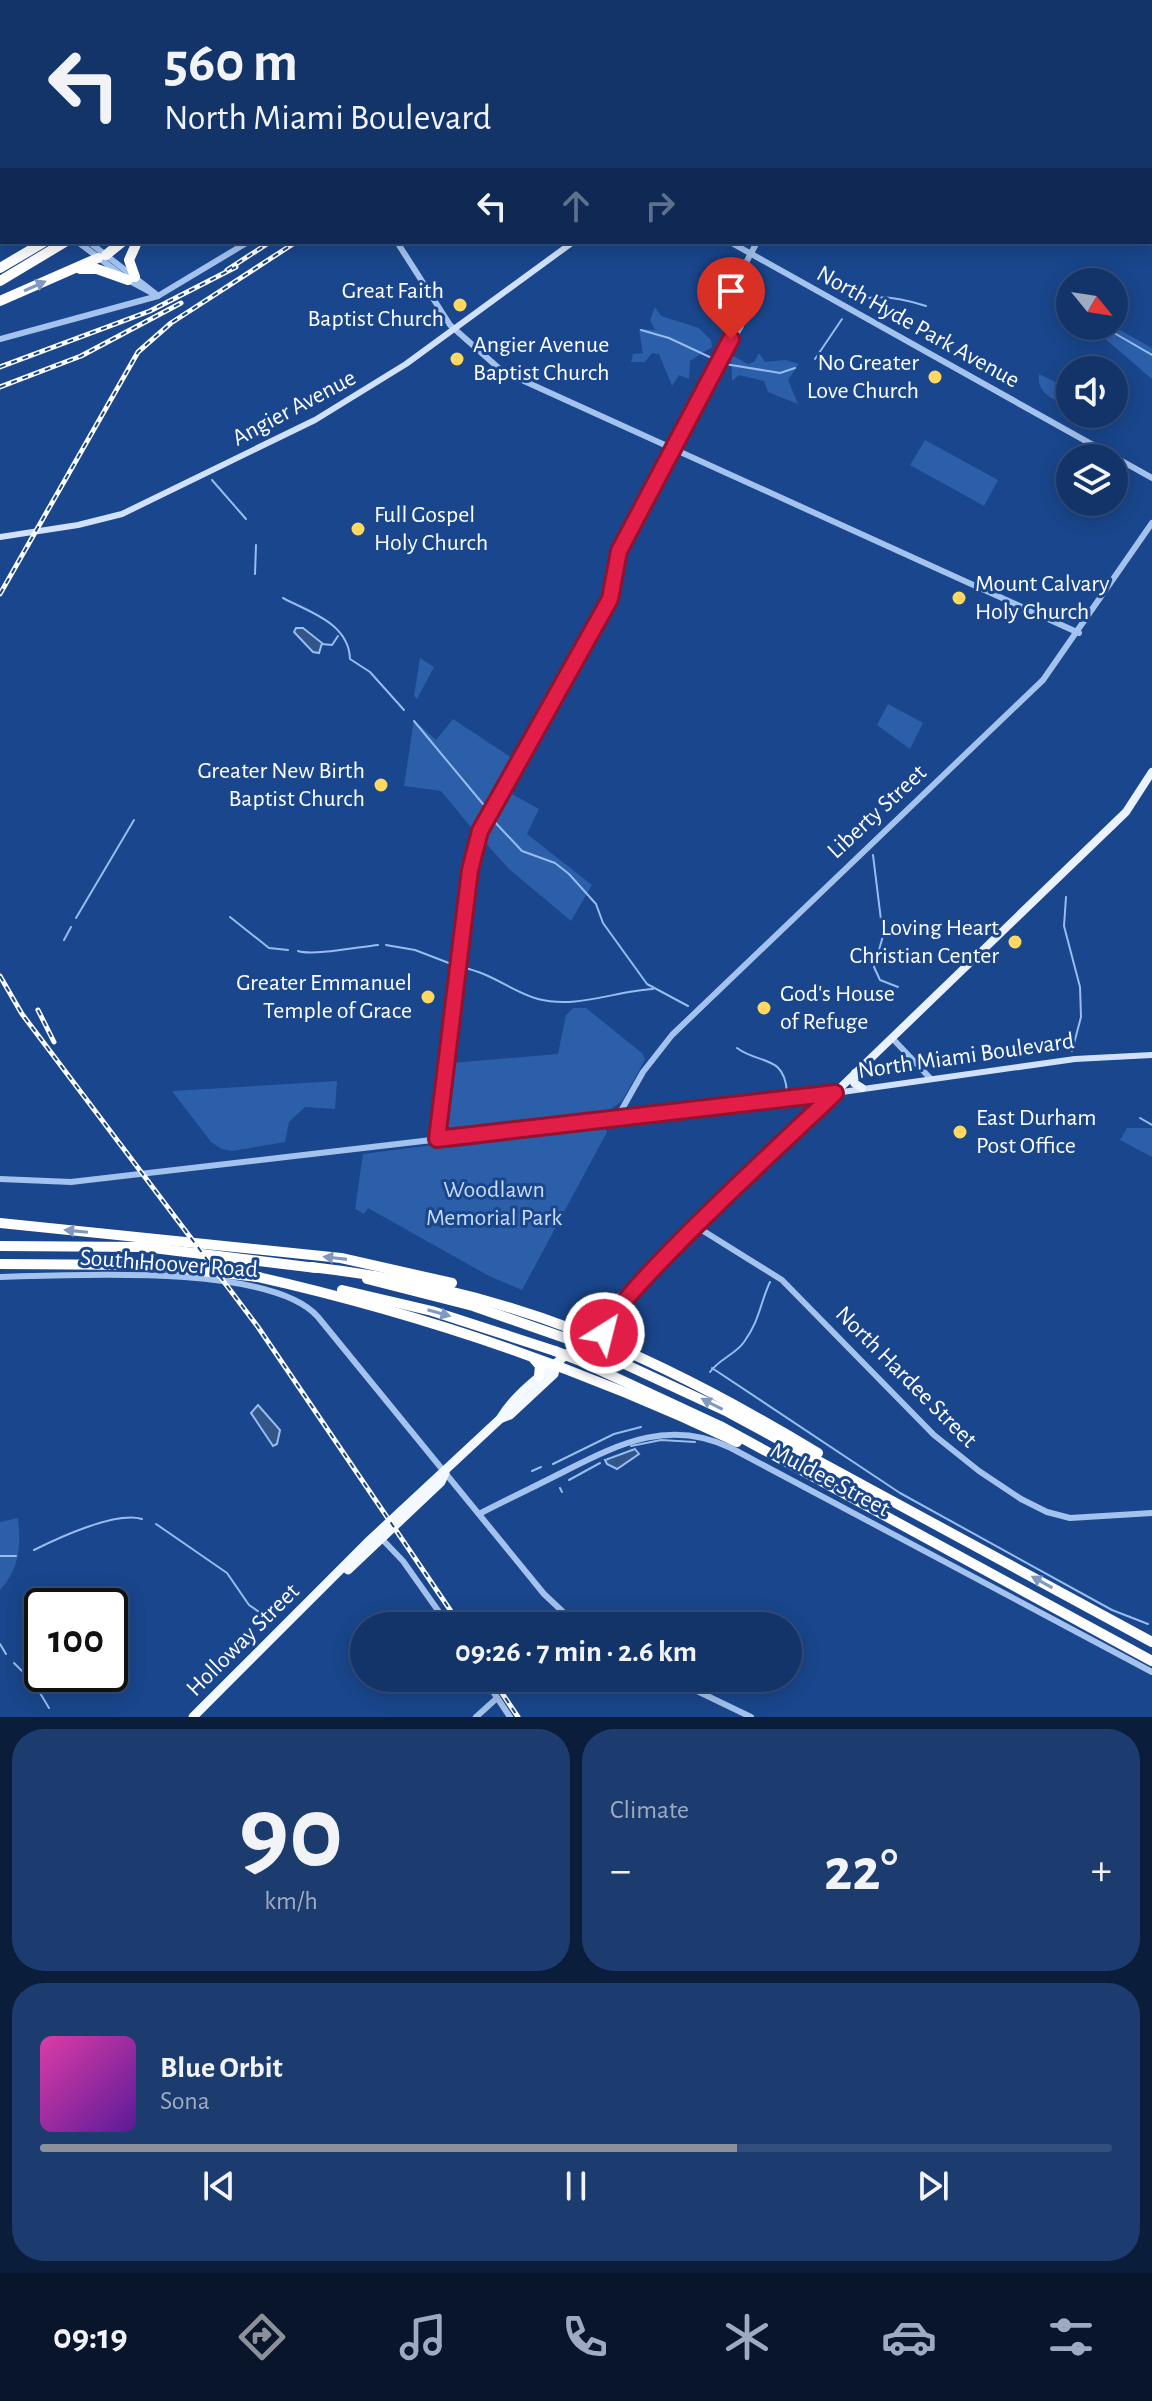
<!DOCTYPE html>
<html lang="en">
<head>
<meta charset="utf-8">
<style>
	:root { --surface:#133469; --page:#1c3c6f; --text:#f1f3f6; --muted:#9daac0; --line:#324f7d; --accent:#8c9099 }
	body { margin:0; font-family:"Alegreya Sans",sans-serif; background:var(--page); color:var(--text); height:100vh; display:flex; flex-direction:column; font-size:30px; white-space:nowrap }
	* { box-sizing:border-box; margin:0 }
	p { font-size:26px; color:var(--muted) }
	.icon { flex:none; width:44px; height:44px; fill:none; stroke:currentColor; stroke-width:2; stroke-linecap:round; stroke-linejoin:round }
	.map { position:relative; height:1717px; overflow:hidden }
	.panel { display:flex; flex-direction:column; gap:12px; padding:12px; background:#0a1d3a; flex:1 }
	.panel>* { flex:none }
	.top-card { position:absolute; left:0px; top:0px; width:1152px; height:244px; box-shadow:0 4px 20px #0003,0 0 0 2px var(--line); background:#133469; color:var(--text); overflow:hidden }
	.needle { width:52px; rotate:120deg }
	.tools { position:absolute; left:1056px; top:268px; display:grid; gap:16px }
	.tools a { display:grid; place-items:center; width:72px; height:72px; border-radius:50%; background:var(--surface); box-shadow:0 4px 20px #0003,0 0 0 2px var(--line); font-size:40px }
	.speed { position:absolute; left:24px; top:1588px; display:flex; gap:16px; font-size:40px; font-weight:700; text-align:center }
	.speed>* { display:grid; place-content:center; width:104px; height:104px; border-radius:50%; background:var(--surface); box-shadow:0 4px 20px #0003,0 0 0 2px var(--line); line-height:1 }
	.speed .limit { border:4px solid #111; border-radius:12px; background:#fff; color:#111 }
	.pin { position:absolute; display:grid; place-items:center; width:68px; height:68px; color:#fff; margin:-82px -34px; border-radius:50% 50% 50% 0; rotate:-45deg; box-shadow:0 0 8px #0007 }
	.pin .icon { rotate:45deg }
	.me { position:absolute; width:88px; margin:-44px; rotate:36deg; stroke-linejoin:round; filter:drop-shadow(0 0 6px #0008) }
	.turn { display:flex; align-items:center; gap:28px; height:168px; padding:0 32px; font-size:36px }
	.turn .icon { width:104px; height:104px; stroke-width:2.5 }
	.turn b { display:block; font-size:56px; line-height:68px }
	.lanes { display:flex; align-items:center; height:76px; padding:0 32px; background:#0003; justify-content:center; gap:40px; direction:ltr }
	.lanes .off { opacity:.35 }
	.big { font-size:60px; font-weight:700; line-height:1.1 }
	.panel .tile { flex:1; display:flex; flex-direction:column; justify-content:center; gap:12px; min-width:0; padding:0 28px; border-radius:32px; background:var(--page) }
	.panel .dial { align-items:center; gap:0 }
	.dial b { font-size:104px; line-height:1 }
	.song { display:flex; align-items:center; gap:24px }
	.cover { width:96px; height:96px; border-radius:12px; background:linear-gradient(135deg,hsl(320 70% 55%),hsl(270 70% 35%)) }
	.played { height:8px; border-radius:4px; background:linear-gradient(90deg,var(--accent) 65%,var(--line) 65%) }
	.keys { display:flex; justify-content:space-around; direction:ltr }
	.heat { display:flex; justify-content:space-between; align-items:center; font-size:44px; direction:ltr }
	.panel .tiles { flex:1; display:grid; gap:12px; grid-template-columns:1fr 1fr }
	.tile:last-child { grid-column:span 2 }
	.trip { position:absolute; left:350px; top:1612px; width:452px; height:80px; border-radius:40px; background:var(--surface); box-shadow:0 4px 20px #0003,0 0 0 2px var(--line); font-weight:700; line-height:80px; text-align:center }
	.dock { display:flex; height:128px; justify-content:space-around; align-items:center; background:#08152a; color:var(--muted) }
	.dock .icon { width:56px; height:56px }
	.dock .current { color:var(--accent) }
	.dock b { font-size:36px; color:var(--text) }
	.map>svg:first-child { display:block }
</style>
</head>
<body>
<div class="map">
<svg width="1152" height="1717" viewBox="0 0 1152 1717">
	<rect width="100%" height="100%" fill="#19468c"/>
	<!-- green -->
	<g fill="#2c5faa">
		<polygon points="655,307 661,316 699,328 711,340 712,347 690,361 689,379 679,375 672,386 659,354 652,353 645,362 631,362 633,354 643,353 639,329 655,330 650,320"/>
		<polygon points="1090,326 1113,326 1152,348 1152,379"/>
		<polygon points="759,353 765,362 785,360 799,364 788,380 798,404 768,392 764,381 739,375 732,381 731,355 748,364 754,362"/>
		<path d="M 1039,374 L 1070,389 L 1070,407 C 1055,400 1036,394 1039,374 Z"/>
		<polygon points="925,440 998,480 984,506 910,465"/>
		<polygon points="420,658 434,667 417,699 414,696"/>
		<polygon points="888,704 923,723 910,749 877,725"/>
		<polygon points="453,719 512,758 474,831 441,791 404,786 414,720 436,740"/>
		<polygon points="505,790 539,809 527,834 592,885 571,921 509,869 482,839"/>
		<polygon points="573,1008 586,1008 643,1054 645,1060 622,1101 604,1114 443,1131 451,1063 558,1054 566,1015"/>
		<polygon points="337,1081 335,1109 305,1107 289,1122 285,1142 232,1151 222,1149 211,1142 172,1091"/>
		<polygon points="603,1123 607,1132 522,1290 489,1276 368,1208 364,1214 355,1209 363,1154"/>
		<polygon points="1127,1128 1152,1128 1152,1157 1120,1140"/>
		<path d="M 18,1518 C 21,1546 20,1568 0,1590 L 0,1522 Z"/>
	</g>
	<!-- water -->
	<g fill="#358" stroke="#96bcf0" stroke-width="2">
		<polygon points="303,628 322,643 319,653 313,652 294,632 296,628"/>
		<polygon points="258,1405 280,1430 277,1444 273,1446 251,1413"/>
		<polygon points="635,1449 639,1454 617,1469 607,1464 605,1460"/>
	</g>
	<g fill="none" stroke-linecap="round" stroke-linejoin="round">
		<!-- stream -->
		<g stroke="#96bcf0" stroke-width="2">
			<path d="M 857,300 C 878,294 905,299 926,306"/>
			<polyline points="1102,326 1152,355"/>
			<polyline points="641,330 669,338 716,360"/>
			<polyline points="815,359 842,319"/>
			<polyline points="725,364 780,373 795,368"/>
			<polyline points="212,480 246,519"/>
			<polyline points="255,574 256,545"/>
			<path d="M 283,598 C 309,612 349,623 350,659 L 370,672 L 404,710"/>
			<polyline points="322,644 332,645 338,636"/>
			<polyline points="414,721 483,804"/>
			<polyline points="492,819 522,851 555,863 569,874 596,904 603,923 647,984 688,1006"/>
			<polyline points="873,855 883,936 874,967 880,980 898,987"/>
			<polyline points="1066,897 1064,926 1080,987 1081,1017 1072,1051"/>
			<polyline points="230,917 269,948 288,950"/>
			<polyline points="76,918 134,820"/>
			<polyline points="64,940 71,927"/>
			<polyline points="386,945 415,950 454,965"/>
			<path d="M 298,951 C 313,956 358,947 378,945"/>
			<path d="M 464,968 C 491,973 513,992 538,999 C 577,1009 615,991 653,989"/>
			<path d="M 737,1048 C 760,1065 784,1054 787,1092"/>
			<polyline points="1140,1118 1152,1125"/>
			<polyline points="712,1368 900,1493 1112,1610 1148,1624"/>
			<path d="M 710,1372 C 719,1359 736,1354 744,1342 C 760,1320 760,1303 770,1282"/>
			<polyline points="631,1446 661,1440 695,1442"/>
			<polyline points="553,1464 614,1434 641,1427"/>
			<polyline points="532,1471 541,1467"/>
			<polyline points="569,1480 600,1463"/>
			<polyline points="560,1488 562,1492"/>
			<polyline points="156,1524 227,1573 249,1605 268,1618"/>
			<path d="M 34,1550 C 58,1538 116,1511 142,1519"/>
			<polyline points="0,1556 16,1556"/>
			<polyline points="0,1644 6,1654"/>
			<polyline points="14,1663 34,1683 49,1708"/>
		</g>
		<!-- tertiary -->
		<g stroke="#a3c2ee" stroke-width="6">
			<polyline points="443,0 444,2"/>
			<polyline points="42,2 43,0"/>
			<polyline points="625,2 628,0"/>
			<polyline points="1125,2 1131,0"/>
			<polyline points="0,71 2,68"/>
			<polyline points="0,174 2,176"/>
			<polyline points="78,242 128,280 158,296"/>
			<polyline points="89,242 156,294"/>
			<polyline points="397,242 450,325 502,371 1079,633"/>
			<polyline points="730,242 1152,478"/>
			<polyline points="0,339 158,296 248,242"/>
			<polyline points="732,341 741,326"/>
			<polyline points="892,1038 930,1078"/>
			<polyline points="617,1118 643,1072 672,1035 1043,680 1152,523"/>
			<polyline points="437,1139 470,870 480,831 610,599 621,548 727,352 731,334 724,304 757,242"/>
			<polyline points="0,1179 71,1182 835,1093"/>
			<polyline points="697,1227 782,1280 934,1435 979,1471 1021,1499 1047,1512 1070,1518 1152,1513"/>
			<path d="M 0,1277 C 71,1275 271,1263 318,1317 L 544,1594 L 578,1626"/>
			<path d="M 479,1514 C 508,1499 538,1485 567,1470 C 622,1442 671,1419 731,1448 L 1152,1672"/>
			<polyline points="380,1537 403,1561 449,1626"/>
			<polyline points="484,1678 510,1717"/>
			<polyline points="670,1678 751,1717"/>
			<polyline points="476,1717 497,1698"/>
		</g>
		<!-- secondary -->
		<g stroke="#d1e1fa" stroke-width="6">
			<polyline points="1012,0 1014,2"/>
			<polyline points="1023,0 1024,2"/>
			<polyline points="917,2 919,0"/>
			<polyline points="1150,192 1152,195"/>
			<polyline points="1150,203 1152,206"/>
			<polyline points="0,537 78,525 122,514 315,420 406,364 573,242"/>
			<polyline points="835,1093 1075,1059 1152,1055"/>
		</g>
		<!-- primary -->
		<g stroke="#eaf2ff" stroke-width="8">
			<polyline points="855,1073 854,1083 862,1088"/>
			<polyline points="808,1095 815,1104 813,1114"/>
			<polyline points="588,1335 606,1323 667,1255 1126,812 1152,772"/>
			<path d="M 588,1335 C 593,1315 620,1295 637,1286"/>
		</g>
		<!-- trunk -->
		<g stroke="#f4f8ff" stroke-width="9">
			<polyline points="502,1418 510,1415 554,1374 556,1365"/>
			<polyline points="348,1570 441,1482 445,1473"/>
			<path d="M 193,1717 L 370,1540 L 500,1419 C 520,1386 555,1367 582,1341"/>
		</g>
		<!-- motorway -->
		<g stroke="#fff" stroke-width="10">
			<polyline points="403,2 406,0"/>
			<polyline points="424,2 427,0"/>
			<polyline points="0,188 2,189"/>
			<polyline points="106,255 122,242"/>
			<polyline points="0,268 44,242"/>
			<polyline points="80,269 97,269 128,280"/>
			<polyline points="135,277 129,260 137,242"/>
			<polyline points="0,281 65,242"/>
			<polyline points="0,301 98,258"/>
			<polyline points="0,1223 341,1258 452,1283"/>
			<polyline points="0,1246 145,1247 316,1268"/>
			<polyline points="0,1264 144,1265 259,1277"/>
			<path d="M 311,1267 C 508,1289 649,1351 818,1453"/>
			<path d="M 253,1276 C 419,1313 583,1369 737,1442"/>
			<polyline points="367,1279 473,1306 568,1339"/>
			<polyline points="342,1290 432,1311 555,1351"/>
			<polyline points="606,1323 604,1333 609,1342"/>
			<polyline points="590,1348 728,1412 1152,1642"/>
			<polyline points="534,1359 540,1366 539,1376"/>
			<polyline points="578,1360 720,1426 1152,1661"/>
		</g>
		<!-- rail casing -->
		<g stroke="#fff" stroke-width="5">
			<g id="rail">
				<polyline points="649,2 652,0"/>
				<polyline points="665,2 668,0"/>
				<polyline points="227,270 270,242"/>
				<polyline points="0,367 150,311 236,267"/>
				<polyline points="0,387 81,356 181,303"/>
				<polyline points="0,594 138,352 171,323 296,242"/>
				<polyline points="0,976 22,1014 258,1327 461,1626"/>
				<polyline points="38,1010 54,1042"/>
				<polyline points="492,1678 518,1717"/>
			</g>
		</g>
		<!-- rail -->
		<use href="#rail" stroke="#19468c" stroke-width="2" stroke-dasharray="6" stroke-linecap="butt"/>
		<!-- motorway-bridge -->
		<g stroke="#fff" stroke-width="10">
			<polyline points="568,1339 590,1348"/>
			<polyline points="555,1351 578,1360"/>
		</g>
	</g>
	<!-- one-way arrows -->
	<defs><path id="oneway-solid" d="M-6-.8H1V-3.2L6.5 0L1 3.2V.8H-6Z" transform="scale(2)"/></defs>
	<g fill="#8099c0">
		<use href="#oneway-solid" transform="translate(35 286) rotate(-24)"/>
		<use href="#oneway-solid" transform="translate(76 1231) rotate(-174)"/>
		<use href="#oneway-solid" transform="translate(335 1258) rotate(-173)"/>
		<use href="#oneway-solid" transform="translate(439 1313) rotate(16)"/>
		<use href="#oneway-solid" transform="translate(712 1404) rotate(-153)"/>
		<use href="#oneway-solid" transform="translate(1042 1582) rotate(-151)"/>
	</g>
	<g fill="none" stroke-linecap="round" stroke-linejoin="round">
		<!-- route casing -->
		<g stroke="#92132f" stroke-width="20">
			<path id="route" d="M 604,1333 C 609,1300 799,1128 835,1093 L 437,1139 L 470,870 L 480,831 L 610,599 L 619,551 L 731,339"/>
		</g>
		<!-- route -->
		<use href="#route" stroke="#e11d48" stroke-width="14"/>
	</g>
	<!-- markers -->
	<g fill="#ffd860" stroke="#19468c" stroke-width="3">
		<circle cx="460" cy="305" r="8"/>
		<circle cx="457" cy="359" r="8"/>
		<circle cx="935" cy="377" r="8"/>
		<circle cx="358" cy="529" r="8"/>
		<circle cx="959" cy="598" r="8"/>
		<circle cx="381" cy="785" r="8"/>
		<circle cx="1015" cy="942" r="8"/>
		<circle cx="428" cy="997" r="8"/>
		<circle cx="764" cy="1008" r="8"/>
		<circle cx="960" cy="1132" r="8"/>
	</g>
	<g text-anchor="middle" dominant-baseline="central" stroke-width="6" stroke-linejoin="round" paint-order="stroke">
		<!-- poi labels -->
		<g font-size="24" fill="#fff" stroke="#19468c" text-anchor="end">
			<text x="444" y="291">Great Faith<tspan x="444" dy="28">Baptist Church</tspan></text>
			<text x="473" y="345" text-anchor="start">Angier Avenue<tspan x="473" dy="28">Baptist Church</tspan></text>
			<text x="919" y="363">No Greater<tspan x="919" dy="28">Love Church</tspan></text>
			<text x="374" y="515" text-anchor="start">Full Gospel<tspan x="374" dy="28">Holy Church</tspan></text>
			<text x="975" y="584" text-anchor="start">Mount Calvary<tspan x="975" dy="28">Holy Church</tspan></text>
			<text x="365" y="771">Greater New Birth<tspan x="365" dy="28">Baptist Church</tspan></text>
			<text x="999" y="928">Loving Heart<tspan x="999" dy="28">Christian Center</tspan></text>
			<text x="412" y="983">Greater Emmanuel<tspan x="412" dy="28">Temple of Grace</tspan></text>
			<text x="780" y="994" text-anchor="start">God's House<tspan x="780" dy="28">of Refuge</tspan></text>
			<text x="976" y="1118" text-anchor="start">East Durham<tspan x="976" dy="28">Post Office</tspan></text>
		</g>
		<!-- street labels -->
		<g font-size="24" fill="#fff" stroke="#19468c">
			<text transform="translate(918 327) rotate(29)">North Hyde Park Avenue</text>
			<text transform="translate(294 408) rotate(-28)">Angier Avenue</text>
			<text transform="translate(877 812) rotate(-43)">Liberty Street</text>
			<text transform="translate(966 1056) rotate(-8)">North Miami Boulevard</text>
			<text transform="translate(169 1264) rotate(4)">South Hoover Road</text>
			<text transform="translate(906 1377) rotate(45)">North Hardee Street</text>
			<text transform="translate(830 1480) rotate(28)">Muldee Street</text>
			<text transform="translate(243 1640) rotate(-45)">Holloway Street</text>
		</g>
		<!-- park labels -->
		<g font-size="24" fill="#c9ddfa" stroke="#19468c">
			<text x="494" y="1190">Woodlawn<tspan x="494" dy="28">Memorial Park</tspan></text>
		</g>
	</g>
</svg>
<div class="tools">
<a><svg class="needle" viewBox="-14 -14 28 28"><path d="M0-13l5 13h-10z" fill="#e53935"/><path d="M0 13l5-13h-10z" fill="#9daac0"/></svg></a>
<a><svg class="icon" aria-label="sound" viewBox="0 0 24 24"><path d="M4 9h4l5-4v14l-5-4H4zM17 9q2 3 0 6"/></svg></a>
<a><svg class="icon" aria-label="layers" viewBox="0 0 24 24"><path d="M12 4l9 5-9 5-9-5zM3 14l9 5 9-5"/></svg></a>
</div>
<div class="speed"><div class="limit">100</div></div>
<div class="pin" style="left:731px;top:339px;background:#d93025"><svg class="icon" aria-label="arrive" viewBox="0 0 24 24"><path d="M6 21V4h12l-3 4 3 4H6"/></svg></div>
<svg class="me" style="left:604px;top:1333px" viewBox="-20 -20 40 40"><circle r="17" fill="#e11d48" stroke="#fff" stroke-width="3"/><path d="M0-11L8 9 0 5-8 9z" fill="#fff"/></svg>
<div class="trip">09:26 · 7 min · 2.6 km</div>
<div class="top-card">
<div class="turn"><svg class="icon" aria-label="left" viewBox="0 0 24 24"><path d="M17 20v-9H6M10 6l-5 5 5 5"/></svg><div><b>560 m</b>North Miami Boulevard</div></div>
<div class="lanes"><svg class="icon" aria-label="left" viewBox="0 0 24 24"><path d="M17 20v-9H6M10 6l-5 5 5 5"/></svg><svg class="icon off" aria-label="ahead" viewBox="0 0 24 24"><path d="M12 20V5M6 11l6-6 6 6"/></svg><svg class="icon off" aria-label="right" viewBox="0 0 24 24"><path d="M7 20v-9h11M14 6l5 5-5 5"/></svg></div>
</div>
</div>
<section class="panel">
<div class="tiles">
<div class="tile dial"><b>90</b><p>km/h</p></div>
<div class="tile"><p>Climate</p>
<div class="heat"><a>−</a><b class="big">22°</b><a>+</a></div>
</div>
<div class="tile">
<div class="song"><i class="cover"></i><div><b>Blue Orbit</b><p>Sona</p></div></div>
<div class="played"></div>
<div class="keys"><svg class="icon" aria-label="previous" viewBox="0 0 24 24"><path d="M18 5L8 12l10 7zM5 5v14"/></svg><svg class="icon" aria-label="pause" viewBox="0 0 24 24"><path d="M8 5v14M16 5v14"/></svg><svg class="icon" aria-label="next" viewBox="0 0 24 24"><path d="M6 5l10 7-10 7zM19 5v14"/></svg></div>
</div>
</div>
</section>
<nav class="dock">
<b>09:19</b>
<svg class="icon current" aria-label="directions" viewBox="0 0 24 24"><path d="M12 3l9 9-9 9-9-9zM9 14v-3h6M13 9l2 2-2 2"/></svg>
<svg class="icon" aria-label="music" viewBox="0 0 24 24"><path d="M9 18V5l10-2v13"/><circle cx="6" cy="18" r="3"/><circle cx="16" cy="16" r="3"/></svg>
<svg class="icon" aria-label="phone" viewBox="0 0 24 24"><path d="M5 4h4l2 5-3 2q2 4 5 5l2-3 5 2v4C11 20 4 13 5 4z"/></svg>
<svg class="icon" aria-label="climate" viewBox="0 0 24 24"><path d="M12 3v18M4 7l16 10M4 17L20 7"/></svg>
<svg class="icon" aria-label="car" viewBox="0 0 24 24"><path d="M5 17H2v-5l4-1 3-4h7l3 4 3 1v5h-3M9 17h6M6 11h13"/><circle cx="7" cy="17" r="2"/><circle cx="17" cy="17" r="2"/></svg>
<svg class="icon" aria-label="filters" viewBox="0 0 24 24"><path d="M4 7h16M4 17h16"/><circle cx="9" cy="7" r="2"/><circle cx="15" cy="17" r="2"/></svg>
</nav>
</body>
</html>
